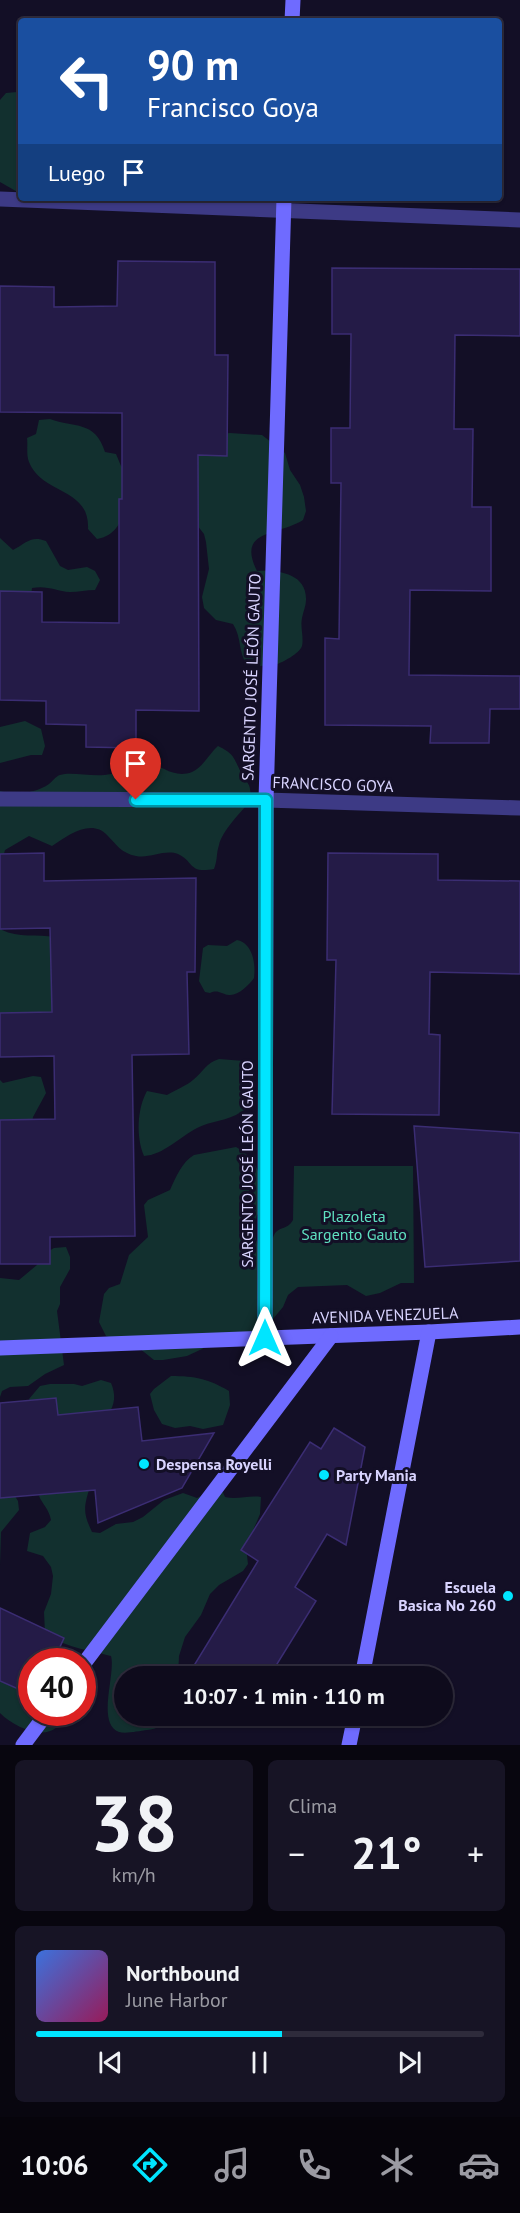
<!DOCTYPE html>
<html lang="es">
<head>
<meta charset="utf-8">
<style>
	:root { --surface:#0e0b1c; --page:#171425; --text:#f1f3f6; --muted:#9b9ba3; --line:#2e2b3b; --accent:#00e5ff }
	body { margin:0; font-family:"PT Sans",sans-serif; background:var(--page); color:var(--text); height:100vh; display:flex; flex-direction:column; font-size:22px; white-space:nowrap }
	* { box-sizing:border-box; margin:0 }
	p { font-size:20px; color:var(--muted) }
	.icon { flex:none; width:33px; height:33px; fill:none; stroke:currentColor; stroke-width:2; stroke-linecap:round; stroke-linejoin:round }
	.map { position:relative; height:1745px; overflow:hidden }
	.drawer { display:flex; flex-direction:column; gap:15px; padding:15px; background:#08060f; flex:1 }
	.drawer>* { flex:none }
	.top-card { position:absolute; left:18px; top:18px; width:484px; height:183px; border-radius:6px; box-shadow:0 2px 4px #0004,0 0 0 2px var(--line); background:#1a4fa0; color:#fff; overflow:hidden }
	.speed { position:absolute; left:18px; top:1648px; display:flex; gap:12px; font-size:30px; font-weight:700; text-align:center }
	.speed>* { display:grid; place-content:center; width:78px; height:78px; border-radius:50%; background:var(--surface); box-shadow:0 2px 4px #0004,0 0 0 2px var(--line); line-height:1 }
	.speed .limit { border:9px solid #d22; background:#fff; color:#111 }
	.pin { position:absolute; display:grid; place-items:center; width:51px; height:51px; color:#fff; margin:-62px -26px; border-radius:50% 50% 50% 0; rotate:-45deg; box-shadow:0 0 6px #0007 }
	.pin .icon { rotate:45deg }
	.me { position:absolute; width:66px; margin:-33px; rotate:0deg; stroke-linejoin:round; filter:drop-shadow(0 0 4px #0008) }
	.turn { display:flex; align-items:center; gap:21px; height:126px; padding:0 30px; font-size:27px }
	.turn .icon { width:78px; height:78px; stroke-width:2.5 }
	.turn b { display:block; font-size:42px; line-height:51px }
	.then { display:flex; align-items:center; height:57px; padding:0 30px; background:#0003; gap:12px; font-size:22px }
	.big { font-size:45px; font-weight:700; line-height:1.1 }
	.drawer .widget { flex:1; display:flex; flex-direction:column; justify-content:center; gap:9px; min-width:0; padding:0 21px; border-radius:9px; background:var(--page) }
	.drawer .dial { align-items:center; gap:0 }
	.dial b { font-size:78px; line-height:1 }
	.song { display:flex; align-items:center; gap:18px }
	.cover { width:72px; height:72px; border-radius:9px; background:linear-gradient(135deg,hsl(220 70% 55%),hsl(330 70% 35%)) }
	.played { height:6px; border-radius:3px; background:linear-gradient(90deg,var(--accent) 55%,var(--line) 55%) }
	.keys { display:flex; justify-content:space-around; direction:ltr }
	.heat { display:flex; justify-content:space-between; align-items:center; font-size:33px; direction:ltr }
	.drawer .tiles { flex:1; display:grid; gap:15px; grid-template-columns:1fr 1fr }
	.widget:last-child { grid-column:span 2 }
	.trip { position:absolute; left:114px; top:1666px; width:339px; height:60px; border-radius:30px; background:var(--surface); box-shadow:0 2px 4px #0004,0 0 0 2px var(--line); font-weight:700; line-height:60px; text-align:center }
	.dock { display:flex; height:96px; justify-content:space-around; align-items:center; background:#06040b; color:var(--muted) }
	.dock .icon { width:42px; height:42px }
	.dock .on { color:var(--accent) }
	.dock b { font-size:27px; color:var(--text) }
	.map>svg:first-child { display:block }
</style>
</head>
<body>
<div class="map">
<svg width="520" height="1745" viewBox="0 0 520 1745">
	<rect width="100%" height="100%" fill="#130f26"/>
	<!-- green -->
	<g fill="#12302f">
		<polygon points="17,92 21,93 21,194 0,182 0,100 6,93"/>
		<path d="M 50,419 C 74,428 95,420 105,452 L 116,454 L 121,466 L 129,476 C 125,500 127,534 97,539 L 88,529 C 90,487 42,495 29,462 C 26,455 28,445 27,438 L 36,434 L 39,420 Z"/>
		<path d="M 230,433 L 262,435 L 285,453 L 290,470 L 300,485 L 304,497 L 306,511 L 303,520 C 278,536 236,529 257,571 C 277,570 307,573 306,600 C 306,606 303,612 302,618 C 300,627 304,637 302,646 C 299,654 283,662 275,665 C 267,667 255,665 247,665 C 238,652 242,638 233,624 L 216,620 L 204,608 L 202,597 L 209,569 L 206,542 L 204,534 L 193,520 L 196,460 L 207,443 L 221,434 Z"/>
		<path d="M 0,538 L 13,550 C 26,543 31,535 46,541 L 60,566 L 68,570 L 87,567 L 95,571 L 100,580 L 95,590 C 87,590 78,592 70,592 C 56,591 47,585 32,588 L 31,597 L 0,608 Z"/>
		<polygon points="25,721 41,729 45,746 42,755 31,755 0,763 0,727"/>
		<path d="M 218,746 C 236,755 233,758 242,774 C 250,788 250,782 251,800 C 241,812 222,831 219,845 C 216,854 218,858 214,869 C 188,874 194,861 178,854 C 164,849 150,859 136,856 C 121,853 117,845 107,835 C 91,818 67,836 52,846 L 29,836 L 5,850 L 2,861 L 0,907 L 0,791 C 15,796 36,793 49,784 C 53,781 56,776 60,775 C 72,771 94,778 111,774 C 119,772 125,763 135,761 C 154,756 169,781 192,772 C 202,768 210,753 218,746 Z"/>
		<path d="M 0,924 L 2,930 C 18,938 37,934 55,937 L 66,990 L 46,1019 L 0,1020 Z"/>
		<path d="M 237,940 C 253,943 256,965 254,978 C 249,985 238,996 229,995 C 221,994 218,989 210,993 L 205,992 L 199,981 L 203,948 L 208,945 L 227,946 Z"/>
		<path d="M 219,1059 L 244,1061 C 246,1075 255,1087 249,1102 C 248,1106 245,1110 241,1112 C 228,1121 210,1121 197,1128 C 180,1137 163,1155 144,1156 C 136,1137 137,1109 147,1091 L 167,1095 C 175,1090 186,1086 193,1080 C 203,1072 206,1063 219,1059 Z"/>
		<polygon points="33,1076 41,1077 46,1093 33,1117 32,1125 0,1182 0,1080 3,1083"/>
		<path d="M 236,1147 C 259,1159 263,1184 270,1207 L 257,1215 C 254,1228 254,1237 260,1250 L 270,1247 C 272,1242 273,1235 276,1232 C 282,1226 287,1230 293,1220 L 294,1166 L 413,1166 L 414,1283 L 401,1283 L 380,1293 L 366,1296 L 347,1285 L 298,1287 L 288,1295 L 283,1307 L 267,1326 L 249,1333 L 223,1333 L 202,1349 L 187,1356 L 163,1360 L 154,1360 L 139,1348 L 106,1336 L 99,1322 L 104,1294 L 109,1288 L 120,1284 L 129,1255 L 148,1237 L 144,1205 L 148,1200 L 170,1190 C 176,1177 182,1162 194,1155 Z"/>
		<polygon points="66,1247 70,1257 70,1269 60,1287 60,1304 57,1311 64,1365 45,1374 28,1386 10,1387 2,1391 0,1397 0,1278 19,1280 37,1265 40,1256 54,1248"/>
		<path d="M 171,1376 C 195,1376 209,1379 229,1391 L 230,1405 L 223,1425 L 203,1429 L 190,1426 L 175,1428 L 162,1424 L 154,1410 L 150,1394 L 154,1389 Z"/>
		<path d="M 101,1380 L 111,1383 C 116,1395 115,1404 108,1415 L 63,1416 L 33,1407 L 29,1399 L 40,1386 L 50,1384 L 74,1384 L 82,1386 Z"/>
		<polygon points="0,1473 18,1501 19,1510 1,1532 0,1565"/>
		<path d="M 45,1489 L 89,1490 C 83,1509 84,1515 92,1532 L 100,1533 L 116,1524 L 133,1522 L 143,1517 L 164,1500 L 183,1493 L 197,1498 L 213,1490 L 222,1490 L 225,1497 C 237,1500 249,1495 261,1497 L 260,1514 L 246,1547 L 248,1564 L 243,1571 L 219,1585 L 210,1594 L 201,1615 L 185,1637 L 179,1656 L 178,1677 L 124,1677 L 124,1716 L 170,1716 C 165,1725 157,1729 147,1730 C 139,1731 126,1734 119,1732 C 96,1723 116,1674 111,1656 C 88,1650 63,1647 45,1633 L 44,1612 L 51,1594 L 53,1576 L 51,1567 L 43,1556 L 27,1551 L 30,1533 L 45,1527 L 51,1520 C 49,1509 43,1505 39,1496 Z"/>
		<path d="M 0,1609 L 31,1685 L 32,1713 L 63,1713 C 59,1745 19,1732 0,1713 Z"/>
	</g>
	<!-- building -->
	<g fill="#241b47" stroke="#3b2d73" stroke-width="1.5">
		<polygon points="118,261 215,262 215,355 228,355 227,456 198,455 199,711 136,710 136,748 86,747 86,725 46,724 46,701 0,700 0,591 42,592 42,622 119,623 119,499 122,499 122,413 0,412 0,286 54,287 54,307 117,306"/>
		<polygon points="332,268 520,269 520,336 455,335 454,429 473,429 472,507 491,507 491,591 410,590 409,675 520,676 520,709 490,709 489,743 430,743 431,726 325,725 325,638 339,639 341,483 331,483 331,428 350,428 351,334 332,334"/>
		<polygon points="44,853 44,881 196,878 195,972 187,972 189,1054 132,1055 135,1236 50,1237 50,1264 0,1264 0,1120 55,1119 54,1056 0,1057 0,1013 52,1012 50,928 0,929 0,854"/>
		<polygon points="328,853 438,854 438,880 520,881 520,974 430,972 429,1034 440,1035 439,1115 332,1114 336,960 327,960"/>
		<polygon points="414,1126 520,1133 520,1261 425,1267"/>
		<polygon points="56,1398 58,1415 138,1407 142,1441 214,1433 182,1488 98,1523 95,1490 0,1498 0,1403"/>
		<polygon points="334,1428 365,1447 346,1545 327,1534 295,1587 316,1601 269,1677 187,1677 258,1561 241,1550 310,1442 321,1449"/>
		<polygon points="0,1608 64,1638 53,1662 32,1662 32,1695 0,1681"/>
	</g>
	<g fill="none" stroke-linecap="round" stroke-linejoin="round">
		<!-- street -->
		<g stroke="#3d3a85" stroke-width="15">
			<polyline points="0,199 520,220"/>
			<polyline points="0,799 266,800 520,808"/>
		</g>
		<!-- secondary -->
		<g stroke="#6f6bff" stroke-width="15">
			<polyline points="292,21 293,0"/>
			<polyline points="265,1338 266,800 284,198"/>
			<polyline points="0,1348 429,1332 520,1327"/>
			<polyline points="82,1666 331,1336"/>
			<polyline points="362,1677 429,1332"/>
			<polyline points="23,1745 47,1713"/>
			<polyline points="349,1745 355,1716"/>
		</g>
	</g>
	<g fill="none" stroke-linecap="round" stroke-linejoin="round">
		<!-- route casing -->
		<g stroke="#0095a6" stroke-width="15">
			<polyline id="route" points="136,800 266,800 265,1338"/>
		</g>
		<!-- route -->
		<use href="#route" stroke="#00e5ff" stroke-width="10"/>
	</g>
	<!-- markers -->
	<g fill="#00e5ff" stroke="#130f26" stroke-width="2">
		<circle cx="144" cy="1464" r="6"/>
		<circle cx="324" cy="1475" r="6"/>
		<circle cx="508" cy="1596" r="6"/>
	</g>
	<g text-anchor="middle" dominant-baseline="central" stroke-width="6" stroke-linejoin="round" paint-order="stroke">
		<!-- street labels -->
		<g font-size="16" fill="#d9d4ff" stroke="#130f26">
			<text transform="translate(251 677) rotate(-88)">SARGENTO JOSÉ LEÓN GAUTO</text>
			<text transform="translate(333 784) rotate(2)">FRANCISCO GOYA</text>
			<text transform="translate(247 1164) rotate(-90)">SARGENTO JOSÉ LEÓN GAUTO</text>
			<text transform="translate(385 1315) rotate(-2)">AVENIDA VENEZUELA</text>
		</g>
		<!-- park labels -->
		<g font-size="16" fill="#5fe0c0" stroke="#130f26">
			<text x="354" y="1216">Plazoleta<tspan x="354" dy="18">Sargento Gauto</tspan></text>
		</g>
		<!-- poi labels -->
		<g font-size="16" font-weight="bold" fill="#d9d4ff" stroke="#130f26" text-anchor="start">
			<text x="156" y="1464">Despensa Royelli</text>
			<text x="336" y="1475">Party Mania</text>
			<text x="496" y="1587" text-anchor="end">Escuela<tspan x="496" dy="18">Basica No 260</tspan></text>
		</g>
	</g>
</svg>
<div class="speed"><div class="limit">40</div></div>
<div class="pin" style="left:136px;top:800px;background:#d93025"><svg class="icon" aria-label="arrive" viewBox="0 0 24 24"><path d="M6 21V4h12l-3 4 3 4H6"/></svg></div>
<svg class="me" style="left:265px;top:1338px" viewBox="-20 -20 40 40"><path d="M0-17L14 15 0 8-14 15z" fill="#00e5ff" stroke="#fff" stroke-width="4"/></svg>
<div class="trip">10:07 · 1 min · 110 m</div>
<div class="top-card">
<div class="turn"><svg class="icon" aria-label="left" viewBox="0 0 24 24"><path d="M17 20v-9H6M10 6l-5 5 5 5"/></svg><div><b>90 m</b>Francisco Goya</div></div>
<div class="then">Luego<svg class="icon" aria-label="arrive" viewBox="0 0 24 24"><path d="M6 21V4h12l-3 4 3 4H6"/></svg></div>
</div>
</div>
<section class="drawer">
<div class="tiles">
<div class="widget dial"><b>38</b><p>km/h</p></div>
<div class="widget"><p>Clima</p>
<div class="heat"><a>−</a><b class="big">21°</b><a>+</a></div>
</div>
<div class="widget">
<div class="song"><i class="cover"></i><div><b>Northbound</b><p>June Harbor</p></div></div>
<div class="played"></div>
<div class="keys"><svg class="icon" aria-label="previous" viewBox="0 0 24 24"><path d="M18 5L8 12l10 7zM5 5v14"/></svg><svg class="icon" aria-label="pause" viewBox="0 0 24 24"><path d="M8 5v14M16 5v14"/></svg><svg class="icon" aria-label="next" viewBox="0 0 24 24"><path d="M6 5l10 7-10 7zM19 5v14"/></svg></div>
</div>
</div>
</section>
<nav class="dock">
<b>10:06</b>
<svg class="icon on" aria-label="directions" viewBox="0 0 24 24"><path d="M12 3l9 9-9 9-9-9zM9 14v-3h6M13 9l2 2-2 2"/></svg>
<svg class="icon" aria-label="music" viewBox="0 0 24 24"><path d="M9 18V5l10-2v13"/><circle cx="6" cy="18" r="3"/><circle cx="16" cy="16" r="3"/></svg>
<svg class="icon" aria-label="phone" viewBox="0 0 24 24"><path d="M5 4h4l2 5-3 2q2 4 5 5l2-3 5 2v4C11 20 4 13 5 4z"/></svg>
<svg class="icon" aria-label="climate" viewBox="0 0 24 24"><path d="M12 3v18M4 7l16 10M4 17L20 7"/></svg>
<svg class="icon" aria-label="car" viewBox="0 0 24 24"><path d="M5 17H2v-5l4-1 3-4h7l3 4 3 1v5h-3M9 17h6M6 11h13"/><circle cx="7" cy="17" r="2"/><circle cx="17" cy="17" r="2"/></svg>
</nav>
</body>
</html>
